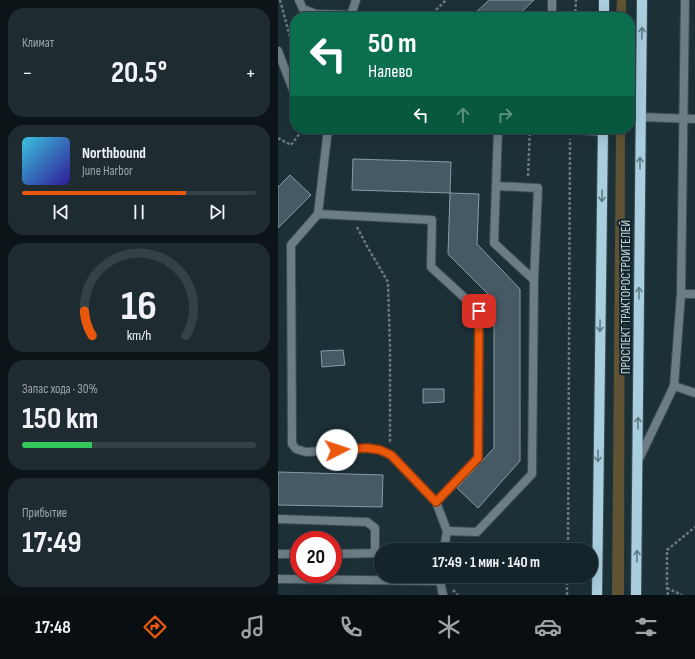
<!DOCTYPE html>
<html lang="ru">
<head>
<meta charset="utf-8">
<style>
	:root { --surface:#15242a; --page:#1e2c32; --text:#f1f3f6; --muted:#9da4a8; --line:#344147; --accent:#ea580c }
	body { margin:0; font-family:"Sofia Sans Condensed",sans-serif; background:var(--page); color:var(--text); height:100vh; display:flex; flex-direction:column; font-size:15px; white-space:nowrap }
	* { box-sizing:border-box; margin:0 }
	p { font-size:13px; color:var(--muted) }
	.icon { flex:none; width:22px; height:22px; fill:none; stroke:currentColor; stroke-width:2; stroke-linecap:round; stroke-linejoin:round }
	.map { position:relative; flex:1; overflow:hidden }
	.details { display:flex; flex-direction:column; gap:8px; padding:8px; background:#0c1417; width:278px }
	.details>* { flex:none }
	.top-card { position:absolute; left:12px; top:12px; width:345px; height:122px; border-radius:16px; box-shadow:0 4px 16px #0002,0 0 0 1px var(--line); background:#0b6e4f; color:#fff; overflow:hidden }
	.speed { position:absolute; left:12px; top:531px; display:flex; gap:8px; font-size:20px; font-weight:700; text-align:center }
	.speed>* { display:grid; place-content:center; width:52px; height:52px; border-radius:50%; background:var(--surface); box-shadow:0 4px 16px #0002,0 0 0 1px var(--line); line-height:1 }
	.speed .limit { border:6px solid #d22; background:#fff; color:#111 }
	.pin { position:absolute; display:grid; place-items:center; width:34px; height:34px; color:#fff; margin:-17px; border-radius:8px; box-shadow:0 2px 6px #0006 }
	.me { position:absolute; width:44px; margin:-22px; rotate:86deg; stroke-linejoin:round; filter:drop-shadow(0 0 3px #0008) }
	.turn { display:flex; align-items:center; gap:14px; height:84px; padding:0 12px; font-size:18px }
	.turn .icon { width:52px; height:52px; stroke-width:2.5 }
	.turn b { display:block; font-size:28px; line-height:34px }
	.lanes { display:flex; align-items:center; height:38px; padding:0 12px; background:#0003; justify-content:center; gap:20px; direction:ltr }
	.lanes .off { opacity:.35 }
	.big { font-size:30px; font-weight:700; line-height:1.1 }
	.details .tile { flex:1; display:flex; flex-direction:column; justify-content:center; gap:6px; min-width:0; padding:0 14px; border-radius:16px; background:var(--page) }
	.details .dial { align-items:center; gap:0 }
	.dial svg { height:104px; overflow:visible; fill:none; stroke:var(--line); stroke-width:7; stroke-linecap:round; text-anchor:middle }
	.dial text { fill:var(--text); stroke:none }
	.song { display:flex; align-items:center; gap:12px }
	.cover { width:48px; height:48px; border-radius:6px; background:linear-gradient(135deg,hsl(190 70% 55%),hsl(250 70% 35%)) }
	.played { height:4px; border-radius:2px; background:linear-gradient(90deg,var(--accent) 70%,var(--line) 70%) }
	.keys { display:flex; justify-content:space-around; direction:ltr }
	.heat { display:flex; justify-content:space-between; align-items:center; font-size:22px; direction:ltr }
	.charge { height:6px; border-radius:3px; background:linear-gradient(90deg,#34c759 30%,var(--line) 0) }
	.trip { position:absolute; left:96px; top:543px; width:224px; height:40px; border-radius:20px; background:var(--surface); box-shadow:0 4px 16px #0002,0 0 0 1px var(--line); font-weight:700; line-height:40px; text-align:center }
	.menu { display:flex; height:64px; justify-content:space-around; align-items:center; background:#080e11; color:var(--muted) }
	.menu .icon { width:28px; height:28px }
	.menu .active { color:var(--accent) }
	.menu b { font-size:18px; color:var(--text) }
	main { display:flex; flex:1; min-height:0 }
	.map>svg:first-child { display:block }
</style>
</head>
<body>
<main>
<section class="details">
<div class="tile"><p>Климат</p>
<div class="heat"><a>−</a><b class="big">20.5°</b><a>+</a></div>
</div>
<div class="tile">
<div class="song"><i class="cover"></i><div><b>Northbound</b><p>June Harbor</p></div></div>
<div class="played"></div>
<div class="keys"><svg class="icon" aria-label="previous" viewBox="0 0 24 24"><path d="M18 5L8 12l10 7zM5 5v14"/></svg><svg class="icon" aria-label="pause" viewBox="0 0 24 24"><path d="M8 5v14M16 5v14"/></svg><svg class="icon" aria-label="next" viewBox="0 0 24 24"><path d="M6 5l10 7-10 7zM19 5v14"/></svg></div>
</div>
<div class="tile dial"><svg viewBox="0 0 100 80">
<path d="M14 69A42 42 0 1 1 86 69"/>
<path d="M14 69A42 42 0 0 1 8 50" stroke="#ea580c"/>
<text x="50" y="56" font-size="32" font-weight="700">16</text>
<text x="50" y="72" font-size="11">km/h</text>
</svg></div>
<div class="tile"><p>Запас хода · 30%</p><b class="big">150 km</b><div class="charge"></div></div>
<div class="tile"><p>Прибытие</p><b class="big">17:49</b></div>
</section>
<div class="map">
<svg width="417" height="595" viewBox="0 0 417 595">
	<rect width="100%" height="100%" fill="#1c3038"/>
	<!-- green -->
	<g fill="#5f5333">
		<polygon points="339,0 348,0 348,17 338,17"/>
		<polygon points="338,129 347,129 346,595 334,595"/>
	</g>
	<!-- building -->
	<g fill="#455a64" stroke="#859ca6">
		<polygon points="211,0 256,0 238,17 193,17"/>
		<polygon points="75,159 173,162 172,193 74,190"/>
		<polygon points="12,175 33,195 0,228 0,187"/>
		<polygon points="172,193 201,194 199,244 242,289 242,461 200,508 179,488 216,448 216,300 170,254"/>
		<polygon points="65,350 67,365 44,367 43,351"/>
		<polygon points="145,389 166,389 166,402 145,403"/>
		<polygon points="0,472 105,475 104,507 0,505"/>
	</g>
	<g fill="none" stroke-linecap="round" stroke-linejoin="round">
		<!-- service casing -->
		<g stroke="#3b4e55" stroke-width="10">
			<g id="service">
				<polyline points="21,0 25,9 38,14 73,15 78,0"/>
				<polyline points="272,17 274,14 274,0"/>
				<polyline points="0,51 17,95"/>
				<polyline points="289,129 325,132"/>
				<polyline points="219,186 260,188 256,280"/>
				<polyline points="40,214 50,129"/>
				<polyline points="403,294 417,294"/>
				<polyline points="396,386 417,393"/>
				<polyline points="158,502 113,455 102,450 89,448 28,452 18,449 14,444 13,245 40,214 154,220 153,267 201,311 200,458 158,502 169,531 199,532 254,474 256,280 216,243 220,129"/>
				<polyline points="0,519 89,522 97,528 97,553"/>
				<polyline points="162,550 167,543 169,531"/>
				<polyline points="0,554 21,554"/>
				<polyline points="55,554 102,553"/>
				<polyline points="161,576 165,595"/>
				<polyline points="0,579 161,581"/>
			</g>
		</g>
		<!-- minor casing -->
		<g stroke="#3b4e55" stroke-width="10">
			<g id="minor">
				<polyline points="362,117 417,119"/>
				<polyline points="360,461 396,386 403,294 407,0"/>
			</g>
		</g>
		<!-- primary casing -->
		<g stroke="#3b4e55" stroke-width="12">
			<g id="primary">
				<polyline points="326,17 326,0"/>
				<polyline points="319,595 325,129"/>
				<polyline points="358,595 364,0"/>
			</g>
		</g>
		<!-- path -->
		<g stroke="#68787f" stroke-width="2.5" stroke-dasharray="3 2" stroke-linecap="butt">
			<polyline points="2,0 17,55"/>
			<polyline points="151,17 168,0"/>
			<polyline points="297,17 298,0"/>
			<polyline points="0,138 13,145 25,129"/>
			<polyline points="250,176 252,129"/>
			<polyline points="79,227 90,248 110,282 112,348 112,444"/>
			<polyline points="290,550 292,139"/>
			<polyline points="389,588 404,595"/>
			<polyline points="175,590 180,595"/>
			<polyline points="289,595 289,576"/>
			<polyline points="390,595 389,588 389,550 417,527"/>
		</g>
		<!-- service -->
		<use href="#service" stroke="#6c7d85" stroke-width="8"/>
		<!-- minor -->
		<use href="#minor" stroke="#6c7d85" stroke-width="8"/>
		<!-- primary -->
		<use href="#primary" stroke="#a9cede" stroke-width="10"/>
	</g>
	<!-- one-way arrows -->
	<defs><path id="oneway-shaft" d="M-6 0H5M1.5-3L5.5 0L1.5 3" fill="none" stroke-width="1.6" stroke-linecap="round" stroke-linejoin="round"/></defs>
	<g stroke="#5e7a86">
		<use href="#oneway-shaft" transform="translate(364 33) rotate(-89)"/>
		<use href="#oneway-shaft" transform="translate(362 163) rotate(-90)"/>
		<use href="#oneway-shaft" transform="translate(324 196) rotate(91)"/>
		<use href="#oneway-shaft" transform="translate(361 293) rotate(-90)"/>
		<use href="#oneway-shaft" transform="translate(322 326) rotate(91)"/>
		<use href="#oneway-shaft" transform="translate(360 423) rotate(-90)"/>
		<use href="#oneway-shaft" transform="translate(320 456) rotate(91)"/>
		<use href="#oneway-shaft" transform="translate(359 556) rotate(-89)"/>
	</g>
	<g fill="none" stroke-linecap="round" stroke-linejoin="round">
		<!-- route casing -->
		<g stroke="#983908" stroke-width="10">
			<polyline id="route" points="59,450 89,448 102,450 113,455 158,502 200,458 201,311"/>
		</g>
		<!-- route -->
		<use href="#route" stroke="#ea580c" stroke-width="7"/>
	</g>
	<g text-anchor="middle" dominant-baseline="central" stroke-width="4" stroke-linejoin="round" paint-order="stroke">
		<!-- street labels -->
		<g font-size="13" fill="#c8d4d9" stroke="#12262e">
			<text transform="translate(348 297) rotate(-90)">ПРОСПЕКТ ТРАКТОРОСТРОИТЕЛЕЙ</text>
		</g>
	</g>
</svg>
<div class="speed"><div class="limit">20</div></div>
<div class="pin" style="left:201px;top:311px;background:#d93025"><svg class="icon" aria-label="arrive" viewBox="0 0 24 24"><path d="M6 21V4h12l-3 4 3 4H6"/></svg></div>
<svg class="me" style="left:59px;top:450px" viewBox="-20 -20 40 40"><circle r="19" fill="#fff"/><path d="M0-13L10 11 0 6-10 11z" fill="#ea580c"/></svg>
<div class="trip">17:49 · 1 мин · 140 m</div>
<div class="top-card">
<div class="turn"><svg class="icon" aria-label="left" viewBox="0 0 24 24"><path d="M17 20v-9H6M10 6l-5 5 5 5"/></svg><div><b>50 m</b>Налево</div></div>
<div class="lanes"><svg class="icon" aria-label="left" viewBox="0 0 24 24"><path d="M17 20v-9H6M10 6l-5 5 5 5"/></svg><svg class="icon off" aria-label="ahead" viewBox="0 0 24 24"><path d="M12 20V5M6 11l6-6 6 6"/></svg><svg class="icon off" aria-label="right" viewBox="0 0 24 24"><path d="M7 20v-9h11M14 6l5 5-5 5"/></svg></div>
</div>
</div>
</main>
<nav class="menu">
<b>17:48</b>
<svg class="icon active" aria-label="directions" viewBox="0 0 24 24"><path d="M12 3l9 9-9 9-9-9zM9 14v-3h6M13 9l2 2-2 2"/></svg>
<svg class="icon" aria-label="music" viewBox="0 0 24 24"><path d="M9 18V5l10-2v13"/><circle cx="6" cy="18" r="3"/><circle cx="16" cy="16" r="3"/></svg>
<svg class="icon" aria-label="phone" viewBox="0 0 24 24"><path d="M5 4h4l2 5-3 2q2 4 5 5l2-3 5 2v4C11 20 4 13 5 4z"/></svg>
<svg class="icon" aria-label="climate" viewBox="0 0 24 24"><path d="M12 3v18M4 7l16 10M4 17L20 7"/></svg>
<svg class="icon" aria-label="car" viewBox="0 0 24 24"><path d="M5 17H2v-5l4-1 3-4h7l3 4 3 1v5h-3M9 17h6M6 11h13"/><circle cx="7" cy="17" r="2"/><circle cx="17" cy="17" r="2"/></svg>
<svg class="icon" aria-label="filters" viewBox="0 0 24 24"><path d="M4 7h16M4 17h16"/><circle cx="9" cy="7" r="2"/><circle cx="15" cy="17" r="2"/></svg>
</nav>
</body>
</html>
